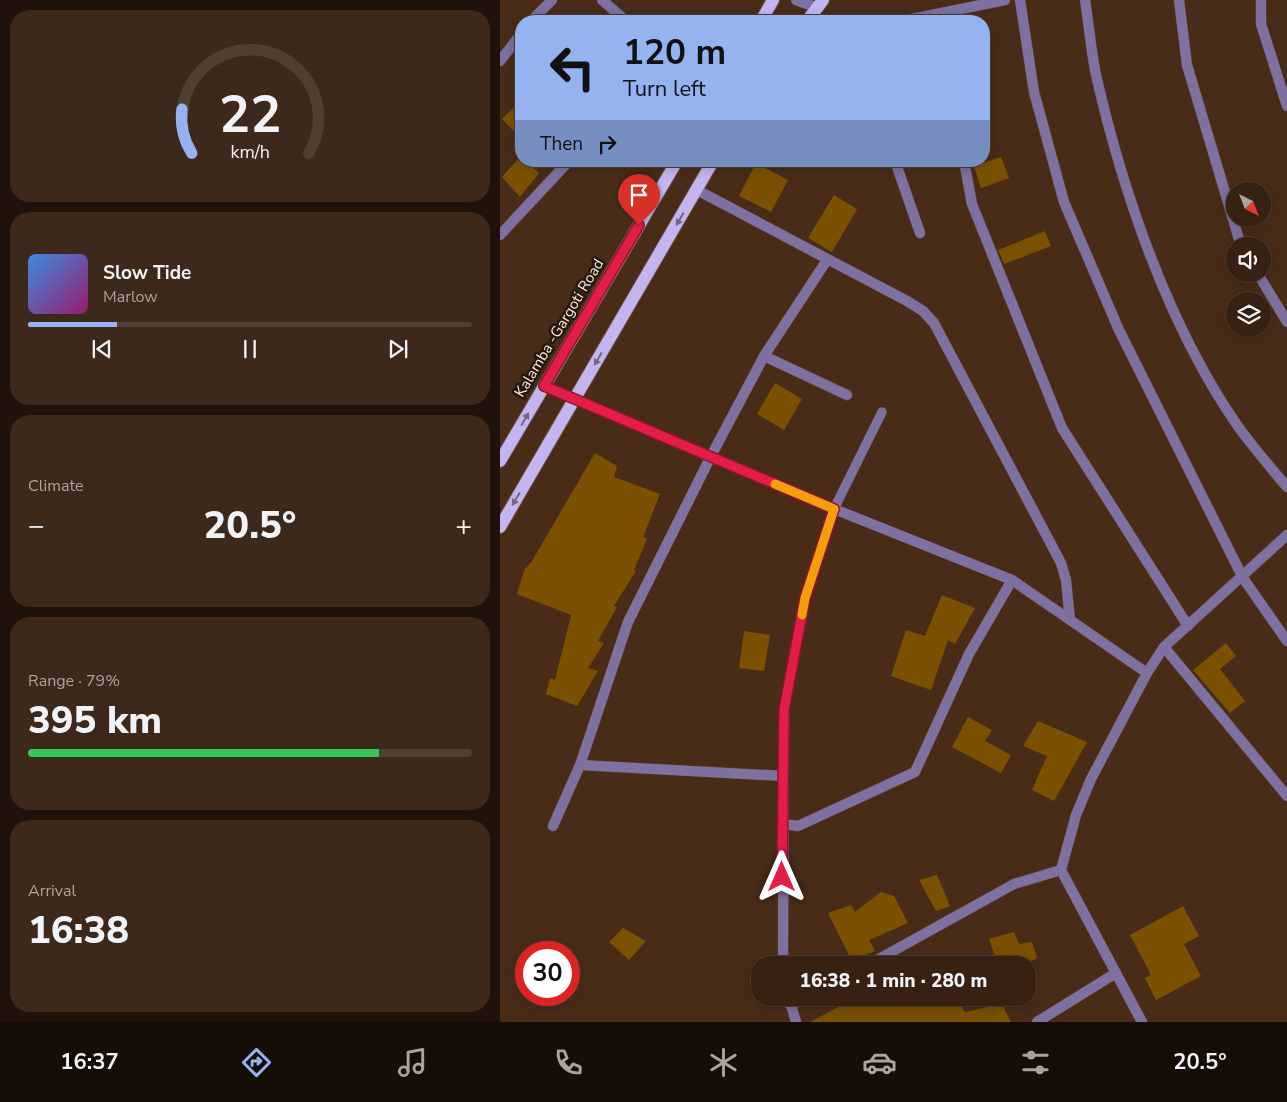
<!DOCTYPE html>
<html lang="en">
<head>
<meta charset="utf-8">
<style>
	:root { --surface:#362112; --page:#3d291b; --text:#f1f3f6; --muted:#aaa39f; --line:#503e32; --accent:#95b2f1 }
	body { margin:0; font-family:"Nunito Sans",sans-serif; background:var(--page); color:var(--text); height:100vh; display:flex; flex-direction:column; font-size:19px; white-space:nowrap }
	* { box-sizing:border-box; margin:0 }
	p { font-size:16px; color:var(--muted) }
	.icon { flex:none; width:28px; height:28px; fill:none; stroke:currentColor; stroke-width:2; stroke-linecap:round; stroke-linejoin:round }
	.map { position:relative; flex:1; overflow:hidden }
	.details { display:flex; flex-direction:column; gap:10px; padding:10px; background:#1e120a; width:500px }
	.details>* { flex:none }
	.banner { position:absolute; left:15px; top:15px; width:475px; height:152px; border-radius:20px; box-shadow:0 2px 12px #0003,0 0 0 1px var(--line); background:#95b2f1; color:#111; overflow:hidden }
	.needle { width:32px; rotate:138deg }
	.controls { position:absolute; left:726px; top:182px; display:grid; gap:10px }
	.controls a { display:grid; place-items:center; width:45px; height:45px; border-radius:50%; background:var(--surface); box-shadow:0 2px 12px #0003,0 0 0 1px var(--line); font-size:25px }
	.speed { position:absolute; left:15px; top:941px; display:flex; gap:10px; font-size:25px; font-weight:700; text-align:center }
	.speed>* { display:grid; place-content:center; width:65px; height:65px; border-radius:50%; background:var(--surface); box-shadow:0 2px 12px #0003,0 0 0 1px var(--line); line-height:1 }
	.speed .limit { border:8px solid #d22; background:#fff; color:#111 }
	.pin { position:absolute; display:grid; place-items:center; width:42px; height:42px; color:#fff; margin:-51px -21px; border-radius:50% 50% 50% 0; rotate:-45deg; box-shadow:0 0 5px #0007 }
	.pin .icon { rotate:45deg }
	.me { position:absolute; width:55px; margin:-28px; rotate:0deg; stroke-linejoin:round; filter:drop-shadow(0 0 4px #0008) }
	.turn { display:flex; align-items:center; gap:18px; height:105px; padding:0 25px; font-size:22px }
	.turn .icon { width:65px; height:65px; stroke-width:2.5 }
	.turn b { display:block; font-size:35px; line-height:42px }
	.then { display:flex; align-items:center; height:48px; padding:0 25px; background:#0003; gap:10px; font-size:19px }
	.big { font-size:38px; font-weight:800; line-height:1.1 }
	.details .widget { flex:1; display:flex; flex-direction:column; justify-content:center; gap:8px; min-width:0; padding:0 18px; border-radius:20px; background:var(--page) }
	.details .dial { align-items:center; gap:0 }
	.dial svg { height:130px; overflow:visible; fill:none; stroke:var(--line); stroke-width:7; stroke-linecap:round; text-anchor:middle }
	.dial text { fill:var(--text); stroke:none }
	.song { display:flex; align-items:center; gap:15px }
	.cover { width:60px; height:60px; border-radius:8px; background:linear-gradient(135deg,hsl(210 70% 55%),hsl(320 70% 35%)) }
	.played { height:5px; border-radius:2px; background:linear-gradient(90deg,var(--accent) 20%,var(--line) 20%) }
	.keys { display:flex; justify-content:space-around; direction:ltr }
	.heat { display:flex; justify-content:space-between; align-items:center; font-size:28px; direction:ltr }
	.charge { height:8px; border-radius:4px; background:linear-gradient(90deg,#34c759 79%,var(--line) 0) }
	.trip { position:absolute; left:251px; top:956px; width:285px; height:50px; border-radius:20px; background:var(--surface); box-shadow:0 2px 12px #0003,0 0 0 1px var(--line); font-weight:800; line-height:50px; text-align:center }
	.menu { display:flex; height:80px; justify-content:space-around; align-items:center; background:#160d07; color:var(--muted) }
	.menu .icon { width:35px; height:35px }
	.menu .current { color:var(--accent) }
	.menu b { font-size:22px; color:var(--text) }
	main { display:flex; flex:1; min-height:0 }
	.map>svg:first-child { display:block }
</style>
</head>
<body>
<main>
<section class="details">
<div class="widget dial"><svg viewBox="0 0 100 80">
<path d="M14 69A42 42 0 1 1 86 69"/>
<path d="M14 69A42 42 0 0 1 8 42" stroke="#95b2f1"/>
<text x="50" y="56" font-size="32" font-weight="700">22</text>
<text x="50" y="72" font-size="11">km/h</text>
</svg></div>
<div class="widget">
<div class="song"><i class="cover"></i><div><b>Slow Tide</b><p>Marlow</p></div></div>
<div class="played"></div>
<div class="keys"><svg class="icon" aria-label="previous" viewBox="0 0 24 24"><path d="M18 5L8 12l10 7zM5 5v14"/></svg><svg class="icon" aria-label="pause" viewBox="0 0 24 24"><path d="M8 5v14M16 5v14"/></svg><svg class="icon" aria-label="next" viewBox="0 0 24 24"><path d="M6 5l10 7-10 7zM19 5v14"/></svg></div>
</div>
<div class="widget"><p>Climate</p>
<div class="heat"><a>−</a><b class="big">20.5°</b><a>+</a></div>
</div>
<div class="widget"><p>Range · 79%</p><b class="big">395 km</b><div class="charge"></div></div>
<div class="widget"><p>Arrival</p><b class="big">16:38</b></div>
</section>
<div class="map">
<svg width="787" height="1022" viewBox="0 0 787 1022">
	<rect width="100%" height="100%" fill="#482c18"/>
	<!-- building -->
	<g fill="#7a5100">
		<polygon points="21,100 21,139 2,119"/>
		<polygon points="21,156 21,161 26,161 39,173 20,197 2,177"/>
		<polygon points="501,157 509,178 481,188 474,166"/>
		<polygon points="256,163 288,180 271,212 239,196"/>
		<polygon points="334,195 357,209 332,252 308,238"/>
		<polygon points="545,231 551,246 504,264 498,250"/>
		<polygon points="275,383 302,399 284,430 257,414"/>
		<polygon points="95,453 117,466 114,477 160,494 143,537 147,539 134,570 136,571 114,606 117,607 98,641 104,643 88,668 98,671 77,706 46,694 50,678 55,680 71,615 17,594 24,570 32,561"/>
		<polygon points="442,595 475,608 455,644 448,640 431,690 391,676 406,630 425,636"/>
		<polygon points="244,631 270,635 264,671 239,668"/>
		<polygon points="726,643 736,656 720,669 745,701 730,713 693,670"/>
		<polygon points="468,717 492,730 485,741 511,755 501,773 452,747"/>
		<polygon points="538,721 587,742 554,801 532,790 547,756 523,746"/>
		<polygon points="437,875 450,906 436,911 419,880"/>
		<polygon points="381,892 394,896 408,923 369,940 375,951 352,961 328,913 351,905 355,912"/>
		<polygon points="683,906 699,936 684,944 701,976 656,1000 645,978 651,975 630,935"/>
		<polygon points="123,928 146,941 129,960 109,942"/>
		<polygon points="514,932 519,944 532,942 537,958 523,965 498,965 489,939"/>
		<polygon points="356,998 455,998 465,1012 502,1004 511,1022 310,1022"/>
	</g>
	<g fill="none" stroke-linecap="round" stroke-linejoin="round">
		<!-- service casing -->
		<g stroke="#654b38" stroke-width="10">
			<polyline id="service" points="334,509 382,412"/>
		</g>
		<!-- minor casing -->
		<g stroke="#654b38" stroke-width="11">
			<g id="minor">
				<polyline points="102,0 126,21"/>
				<polyline points="296,0 318,8"/>
				<polyline points="520,0 534,92 564,202 619,330 743,578 787,641"/>
				<path d="M 585,0 C 589,25 591,51 596,75 C 623,193 668,325 737,425 C 752,446 770,467 787,487"/>
				<polyline points="679,0 687,65 741,246"/>
				<polyline points="761,0 761,24 787,106"/>
				<polyline points="31,21 52,0"/>
				<polyline points="402,21 505,0"/>
				<polyline points="0,61 21,34"/>
				<polyline points="395,161 420,233"/>
				<polyline points="464,161 472,204 562,428 688,626"/>
				<polyline points="197,190 407,301 423,311 434,323 561,563 566,580 570,620"/>
				<polyline points="0,235 69,161"/>
				<polyline points="758,274 787,322"/>
				<polyline points="264,356 347,395"/>
				<polyline points="44,386 334,509 512,580 647,673"/>
				<polyline points="664,647 787,796"/>
				<polyline points="80,765 283,776"/>
				<polyline points="282,824 298,826 415,772 469,654 512,580"/>
				<polyline points="53,826 80,765 128,622 210,458 264,356 327,260"/>
				<polyline points="283,965 284,710 305,599 334,509"/>
				<polyline points="368,965 514,884 561,870"/>
				<polyline points="289,998 296,1022"/>
				<polyline points="290,1005 304,998"/>
				<polyline points="537,1022 616,973"/>
				<polyline points="642,1022 561,870 576,815 591,779 647,673 664,647 787,535"/>
			</g>
		</g>
		<!-- primary casing -->
		<g stroke="#654b38" stroke-width="14">
			<g id="primary">
				<polyline points="261,21 273,0"/>
				<polyline points="307,21 323,0"/>
				<polyline points="0,461 177,161"/>
				<polyline points="0,527 213,161"/>
			</g>
		</g>
		<!-- service -->
		<use href="#service" stroke="#7d71a1" stroke-width="9"/>
		<!-- minor -->
		<use href="#minor" stroke="#7d71a1" stroke-width="10"/>
		<!-- primary -->
		<use href="#primary" stroke="#c3b5f0" stroke-width="12"/>
	</g>
	<!-- one-way arrows -->
	<defs><path id="oneway-solid" d="M-6-.8H1V-3.2L6.5 0L1 3.2V.8H-6Z" transform="scale(1.25)"/></defs>
	<g fill="#746680">
		<use href="#oneway-solid" transform="translate(180 219) rotate(120)"/>
		<use href="#oneway-solid" transform="translate(98 359) rotate(120)"/>
		<use href="#oneway-solid" transform="translate(25 419) rotate(-60)"/>
		<use href="#oneway-solid" transform="translate(16 499) rotate(120)"/>
	</g>
	<g fill="none" stroke-linecap="round" stroke-linejoin="round">
		<!-- route casing -->
		<g stroke="#92132f" stroke-width="12">
			<polyline id="route" points="139,225 44,386 334,509 305,598 284,710 282,877"/>
		</g>
		<!-- route -->
		<use href="#route" stroke="#e11d48" stroke-width="9"/>
		<!-- slow -->
		<polyline stroke="#f59e0b" stroke-width="9" points="275,484 334,509 305,598 302,615"/>
	</g>
	<g text-anchor="middle" dominant-baseline="central" stroke-width="5" stroke-linejoin="round" paint-order="stroke">
		<!-- street labels -->
		<g font-size="15" fill="#ffece0" stroke="#25180f">
			<text transform="translate(59 328) rotate(-59)">Kalamba -Gargoti Road</text>
		</g>
	</g>
</svg>
<div class="controls">
<a><svg class="needle" viewBox="-14 -14 28 28"><path d="M0-13l5 13h-10z" fill="#e53935"/><path d="M0 13l5-13h-10z" fill="#aaa39f"/></svg></a>
<a><svg class="icon" aria-label="sound" viewBox="0 0 24 24"><path d="M4 9h4l5-4v14l-5-4H4zM17 9q2 3 0 6"/></svg></a>
<a><svg class="icon" aria-label="layers" viewBox="0 0 24 24"><path d="M12 4l9 5-9 5-9-5zM3 14l9 5 9-5"/></svg></a>
</div>
<div class="speed"><div class="limit">30</div></div>
<div class="pin" style="left:139px;top:225px;background:#d93025"><svg class="icon" aria-label="arrive" viewBox="0 0 24 24"><path d="M6 21V4h12l-3 4 3 4H6"/></svg></div>
<svg class="me" style="left:282px;top:877px" viewBox="-20 -20 40 40"><path d="M0-17L14 15 0 8-14 15z" fill="#e11d48" stroke="#fff" stroke-width="4"/></svg>
<div class="trip">16:38 · 1 min · 280 m</div>
<div class="banner">
<div class="turn"><svg class="icon" aria-label="left" viewBox="0 0 24 24"><path d="M17 20v-9H6M10 6l-5 5 5 5"/></svg><div><b>120 m</b>Turn left</div></div>
<div class="then">Then<svg class="icon" aria-label="right" viewBox="0 0 24 24"><path d="M7 20v-9h11M14 6l5 5-5 5"/></svg></div>
</div>
</div>
</main>
<nav class="menu">
<b>16:37</b>
<svg class="icon current" aria-label="directions" viewBox="0 0 24 24"><path d="M12 3l9 9-9 9-9-9zM9 14v-3h6M13 9l2 2-2 2"/></svg>
<svg class="icon" aria-label="music" viewBox="0 0 24 24"><path d="M9 18V5l10-2v13"/><circle cx="6" cy="18" r="3"/><circle cx="16" cy="16" r="3"/></svg>
<svg class="icon" aria-label="phone" viewBox="0 0 24 24"><path d="M5 4h4l2 5-3 2q2 4 5 5l2-3 5 2v4C11 20 4 13 5 4z"/></svg>
<svg class="icon" aria-label="climate" viewBox="0 0 24 24"><path d="M12 3v18M4 7l16 10M4 17L20 7"/></svg>
<svg class="icon" aria-label="car" viewBox="0 0 24 24"><path d="M5 17H2v-5l4-1 3-4h7l3 4 3 1v5h-3M9 17h6M6 11h13"/><circle cx="7" cy="17" r="2"/><circle cx="17" cy="17" r="2"/></svg>
<svg class="icon" aria-label="filters" viewBox="0 0 24 24"><path d="M4 7h16M4 17h16"/><circle cx="9" cy="7" r="2"/><circle cx="15" cy="17" r="2"/></svg>
<b>20.5°</b>
</nav>
</body>
</html>
